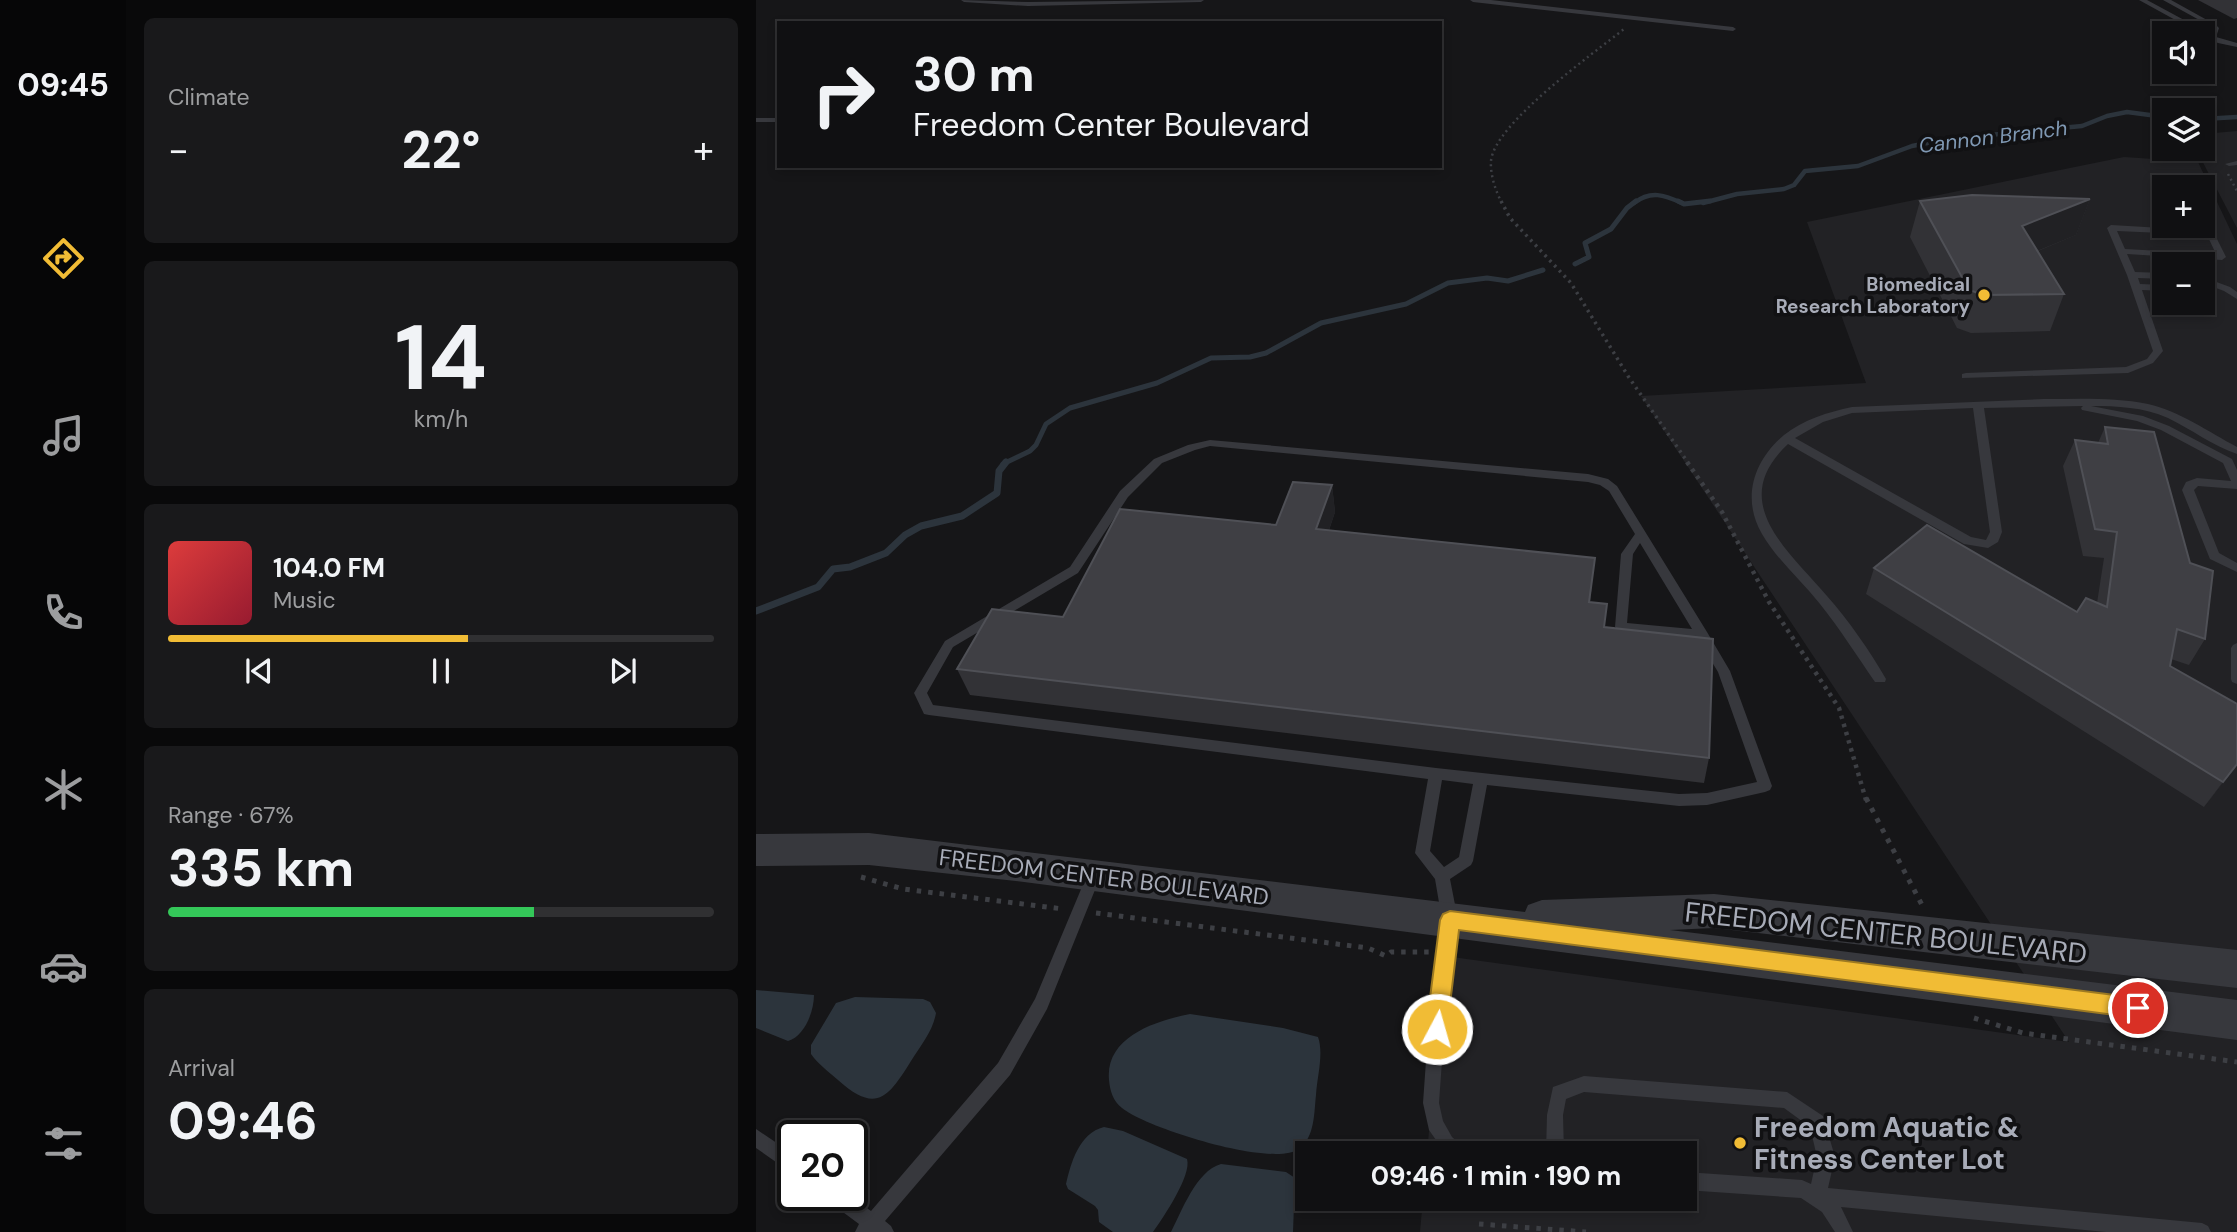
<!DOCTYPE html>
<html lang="en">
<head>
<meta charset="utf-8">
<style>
	:root { --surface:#101012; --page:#19191b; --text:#f1f3f6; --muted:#9c9d9f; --line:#303032; --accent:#f1bc35 }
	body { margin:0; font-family:"DM Sans",sans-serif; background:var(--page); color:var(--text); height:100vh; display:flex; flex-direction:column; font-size:26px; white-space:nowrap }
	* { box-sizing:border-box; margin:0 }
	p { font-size:23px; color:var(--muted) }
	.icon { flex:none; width:38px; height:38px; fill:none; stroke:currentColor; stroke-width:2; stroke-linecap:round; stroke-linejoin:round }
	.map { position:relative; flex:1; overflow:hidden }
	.details { display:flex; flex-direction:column; gap:18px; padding:18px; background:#09090a; width:630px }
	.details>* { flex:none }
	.top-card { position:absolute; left:21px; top:21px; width:665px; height:147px; border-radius:0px; box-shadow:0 4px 10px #0003,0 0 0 2px var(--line); background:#101012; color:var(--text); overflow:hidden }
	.fabs { position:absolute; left:1396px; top:21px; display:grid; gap:14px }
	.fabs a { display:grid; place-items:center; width:63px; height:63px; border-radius:0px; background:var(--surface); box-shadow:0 4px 10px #0003,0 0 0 2px var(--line); font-size:35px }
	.speed { position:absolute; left:21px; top:1120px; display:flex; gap:14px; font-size:35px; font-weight:700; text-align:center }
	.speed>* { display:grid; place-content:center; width:91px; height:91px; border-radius:50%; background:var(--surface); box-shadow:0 4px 10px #0003,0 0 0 2px var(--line); line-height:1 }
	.speed .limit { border:4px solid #111; border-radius:10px; background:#fff; color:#111 }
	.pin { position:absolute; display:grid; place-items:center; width:60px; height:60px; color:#fff; margin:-30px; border:4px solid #fff; border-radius:50%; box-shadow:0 2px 7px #0007 }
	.me { position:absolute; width:77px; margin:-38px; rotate:6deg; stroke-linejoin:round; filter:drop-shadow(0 0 5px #0008) }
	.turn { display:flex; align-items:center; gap:24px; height:147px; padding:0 21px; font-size:32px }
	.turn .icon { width:91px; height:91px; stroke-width:2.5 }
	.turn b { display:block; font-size:49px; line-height:60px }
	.big { font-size:52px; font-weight:700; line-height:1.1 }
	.details .widget { flex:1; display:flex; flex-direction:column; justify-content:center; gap:10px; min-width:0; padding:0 24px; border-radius:10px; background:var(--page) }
	.details .dial { align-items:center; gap:0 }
	.dial b { font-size:91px; line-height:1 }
	.song { display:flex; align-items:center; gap:21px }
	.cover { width:84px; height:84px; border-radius:10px; background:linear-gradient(135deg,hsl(0 70% 55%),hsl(350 70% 35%)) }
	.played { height:7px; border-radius:4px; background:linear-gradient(90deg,var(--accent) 55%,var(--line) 55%) }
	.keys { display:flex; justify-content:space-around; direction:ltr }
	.heat { display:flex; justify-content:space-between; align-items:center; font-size:38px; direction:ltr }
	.charge { height:10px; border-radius:5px; background:linear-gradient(90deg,#34c759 67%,var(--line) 0) }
	.trip { position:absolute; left:539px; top:1141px; width:402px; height:70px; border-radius:0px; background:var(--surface); box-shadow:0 4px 10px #0003,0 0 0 2px var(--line); font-weight:700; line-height:70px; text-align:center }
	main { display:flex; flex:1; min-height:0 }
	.dock { display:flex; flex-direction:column; width:126px; justify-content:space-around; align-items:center; background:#060607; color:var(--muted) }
	.dock .icon { width:49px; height:49px }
	.dock .active { color:var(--accent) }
	.dock b { font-size:32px; color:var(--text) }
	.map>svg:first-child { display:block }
</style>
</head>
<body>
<main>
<nav class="dock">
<b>09:45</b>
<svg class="icon active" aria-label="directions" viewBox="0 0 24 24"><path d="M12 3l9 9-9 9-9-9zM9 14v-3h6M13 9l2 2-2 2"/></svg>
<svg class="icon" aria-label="music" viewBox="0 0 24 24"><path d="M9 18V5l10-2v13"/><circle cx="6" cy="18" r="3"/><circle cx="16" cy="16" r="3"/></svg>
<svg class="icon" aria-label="phone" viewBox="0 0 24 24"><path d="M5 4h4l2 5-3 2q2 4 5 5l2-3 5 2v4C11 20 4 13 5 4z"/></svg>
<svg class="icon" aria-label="climate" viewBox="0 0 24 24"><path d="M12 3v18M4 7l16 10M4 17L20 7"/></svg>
<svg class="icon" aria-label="car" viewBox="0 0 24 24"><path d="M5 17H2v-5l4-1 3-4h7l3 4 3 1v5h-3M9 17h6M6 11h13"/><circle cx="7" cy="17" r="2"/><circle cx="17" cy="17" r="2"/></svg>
<svg class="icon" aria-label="filters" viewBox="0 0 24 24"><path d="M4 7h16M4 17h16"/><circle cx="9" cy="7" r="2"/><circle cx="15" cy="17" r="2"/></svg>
</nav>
<section class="details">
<div class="widget"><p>Climate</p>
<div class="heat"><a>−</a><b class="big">22°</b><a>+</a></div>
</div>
<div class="widget dial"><b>14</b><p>km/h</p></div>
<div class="widget">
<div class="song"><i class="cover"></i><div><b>104.0 FM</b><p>Music</p></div></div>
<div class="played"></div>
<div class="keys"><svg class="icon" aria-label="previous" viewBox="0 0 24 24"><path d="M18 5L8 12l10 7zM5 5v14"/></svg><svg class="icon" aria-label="pause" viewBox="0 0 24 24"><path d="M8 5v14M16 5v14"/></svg><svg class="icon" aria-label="next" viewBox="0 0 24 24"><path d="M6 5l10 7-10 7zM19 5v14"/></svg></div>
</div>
<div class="widget"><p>Range · 67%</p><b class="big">335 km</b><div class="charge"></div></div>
<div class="widget"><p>Arrival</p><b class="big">09:46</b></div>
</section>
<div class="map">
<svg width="1481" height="1232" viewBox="0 0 1481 1232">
	<rect width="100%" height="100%" fill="#161618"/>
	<!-- built -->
	<g fill="#222225" fill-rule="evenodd">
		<polygon points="1481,131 1481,228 1440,149 1447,149 1447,134"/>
		<path d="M 1368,157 L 1442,162 L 1481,244 L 1481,1232 L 664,1232 L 667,1199 L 929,1199 L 929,1153 L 671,1153 L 689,956 L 1313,1042 L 885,396 L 1110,383 L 1051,222 ZM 1409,187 L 1447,187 L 1447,226 L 1409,226 ZM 1409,264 L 1447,264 L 1447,303 L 1409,303 Z"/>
	</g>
	<!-- water -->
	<g fill="#2c343c">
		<path d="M 0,990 L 58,995 C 58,1011 49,1036 32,1041 L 0,1028 Z"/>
		<path d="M 99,997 L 167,999 L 174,1002 L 180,1013 C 177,1031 165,1045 155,1061 C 132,1098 120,1114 82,1080 C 73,1072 62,1064 55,1054 L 55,1045 L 80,1003 Z"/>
		<path d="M 434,1014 L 527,1028 L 562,1037 C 568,1054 561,1077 560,1095 C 558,1113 559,1137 543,1149 C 517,1168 390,1128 366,1108 C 357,1101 354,1091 353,1080 C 349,1037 399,1021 434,1014 Z"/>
		<path d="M 348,1127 L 367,1131 L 431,1159 C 436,1175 407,1218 397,1232 L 357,1232 L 343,1222 L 342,1210 L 339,1206 L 312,1189 L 310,1184 C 315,1163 323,1133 348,1127 Z"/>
		<path d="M 465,1164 L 530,1172 L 539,1178 L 537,1232 L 415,1232 C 426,1211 440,1171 465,1164 Z"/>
	</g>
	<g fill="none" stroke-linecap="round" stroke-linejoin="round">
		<!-- stream-far2 -->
		<g stroke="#2c343c" stroke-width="4.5">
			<polyline points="1447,119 1481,117"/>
			<path d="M 878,203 C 895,190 908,195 926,203"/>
			<polyline points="947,203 981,194 1028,189 1038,185 1049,171 1102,166 1156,146 1192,139 1326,126 1351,116 1371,112 1409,117"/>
		</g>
		<!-- stream-far1 -->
		<g stroke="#2c343c" stroke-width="5">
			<polyline points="922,201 928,204 954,201"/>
			<polyline points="819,264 833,257 829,243 855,229 871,208 880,201"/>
			<polyline points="247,464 274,451 280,445 290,424 314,408 401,383 455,358 494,357 510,353 565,323 650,304 692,283 731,278 752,281 787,270"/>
		</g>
		<!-- stream -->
		<polyline stroke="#2c343c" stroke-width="7" points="0,611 62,587 77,569 94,567 130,553 149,535 165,526 206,516 241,493 243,471 250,462"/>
		<!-- path-far3 -->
		<g stroke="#3d3f44" stroke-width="2.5" stroke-dasharray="2 3.5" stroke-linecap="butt">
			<polyline points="1472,174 1481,191"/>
			<path d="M 746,203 C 740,192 734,175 735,161 C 738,124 838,53 868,29"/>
		</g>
		<!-- path-far2 -->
		<polyline stroke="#3d3f44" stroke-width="3.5" stroke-dasharray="2.5 4.5" stroke-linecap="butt" points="745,201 754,218 815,283 872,376 933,464"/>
		<!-- path-far1 -->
		<polyline stroke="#3d3f44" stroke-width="4.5" stroke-dasharray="3.5 5" stroke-linecap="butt" points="931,462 966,512 1013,602 1083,708 1110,800"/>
		<!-- path -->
		<g stroke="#3d3f44" stroke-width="5" stroke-dasharray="4.5 7" stroke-linecap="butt">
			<polyline points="1110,798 1166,905"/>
			<polyline points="105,877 147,889 307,909"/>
			<polyline points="340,913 612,948 630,956 635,952 673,952"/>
			<polyline points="1218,1018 1267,1033 1481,1062"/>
			<polyline points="723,1224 830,1232"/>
		</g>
		<!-- service -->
		<g fill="#37383d" fill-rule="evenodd">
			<polygon points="205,0 272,2 448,0 445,2 272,6 208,2"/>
			<polygon points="714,0 735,0 977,27 980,29 977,31 717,2"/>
			<polygon points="1383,0 1391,0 1454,34 1456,27 1407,0 1415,0 1460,25 1463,28 1460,37 1481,43 1481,47 1462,43 1447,36 1447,33 1443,33"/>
			<rect x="0" y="118" width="23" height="4"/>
			<polygon points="1481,161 1481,165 1473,166 1469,164"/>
			<path d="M 1355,225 L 1457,231 L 1470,257 L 1466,260 L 1371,254 L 1379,272 L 1409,273 L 1409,279 L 1382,278 L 1384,284 L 1409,285 L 1409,291 L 1386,290 L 1407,351 L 1397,363 L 1372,373 L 1206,378 L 1206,374 L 1210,373 L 1370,367 L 1391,359 L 1397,351 L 1371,275 L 1351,228 ZM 1361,231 L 1451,235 L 1460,254 L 1369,249 Z"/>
			<polygon points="1447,277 1474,287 1481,292 1481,299 1468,291 1447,283"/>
			<path d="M 1288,399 C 1322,399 1358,397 1392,404 C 1423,411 1453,432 1481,447 L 1481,454 C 1457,446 1435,429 1412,418 C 1387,407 1361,406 1335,406 L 1387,416 L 1413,426 L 1476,459 L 1481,470 L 1481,489 L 1442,486 L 1438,490 L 1463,553 L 1481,563 L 1481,572 L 1454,559 L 1426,490 L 1430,482 L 1441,478 L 1475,481 L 1467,463 L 1405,430 L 1381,421 L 1326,410 L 1325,408 L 1327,406 L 1228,408 L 1246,532 L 1242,542 L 1232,548 L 1208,544 L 1032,444 C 970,502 1032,550 1071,596 C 1093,621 1114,651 1130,679 L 1129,682 L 1119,682 C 1101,656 1084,629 1064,604 C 1045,580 1021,560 1006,534 C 985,498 998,460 1028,435 C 1047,420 1072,412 1096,407 ZM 1217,408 L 1234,532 L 1230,540 L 1215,537 L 1039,438 L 1067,422 L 1096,413 Z"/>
			<path d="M 454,440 L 832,474 L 852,479 L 861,486 L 951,632 L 974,671 L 1016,786 L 1014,790 L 1009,792 L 951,805 L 923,806 L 731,785 L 717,861 L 715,865 L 694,879 L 702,920 L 690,1005 L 683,1103 L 687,1121 L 696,1137 L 707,1147 L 710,1153 L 689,1153 L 673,1130 L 667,1103 L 674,1005 L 686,920 L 679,879 L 659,853 L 672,779 L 173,715 L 168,714 L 158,693 L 189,641 L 314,567 L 364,491 L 398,459 L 432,445 ZM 454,446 L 832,482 L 844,485 L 853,491 L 879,534 L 865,554 L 859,627 L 865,632 L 942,639 L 962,672 L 1001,782 L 951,793 L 923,794 L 680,768 L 177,705 L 171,693 L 197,647 L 322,573 L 372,497 L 406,463 L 439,450 ZM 884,543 L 936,629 L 871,623 L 877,554 ZM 686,780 L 717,784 L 703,857 L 688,867 L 674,851 Z"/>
			<polygon points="1481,643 1481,684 1476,682 1475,679 1475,648 1477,645"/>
			<polygon points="338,869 343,870 345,875 291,1009 254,1075 129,1221 135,1226 138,1232 99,1232 103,1224 72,1201 69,1195 93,1195 115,1211 242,1063 279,999 331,875 333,870"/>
			<polygon points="828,1076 1031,1092 1067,1116 1079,1157 1072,1188 1446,1223 1452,1226 1455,1232 1350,1232 1085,1207 1097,1232 1079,1232 1066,1212 1045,1198 929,1190 929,1172 1046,1180 1055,1184 1061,1157 1054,1127 1028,1108 828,1092 810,1099 807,1115 808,1153 790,1153 791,1115 797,1087"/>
			<polygon points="0,1129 37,1154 37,1174 0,1148"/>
		</g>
		<!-- tertiary -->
		<polygon fill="#37383d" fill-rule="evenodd" points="113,833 769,912 772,905 786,900 958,894 1481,950 1481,988 958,928 914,930 1481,1000 1481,1040 268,882 113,865 0,866 0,834"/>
	</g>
	<!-- wall -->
	<g fill="#323236">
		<polygon points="1442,0 1481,0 1481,18 1478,19"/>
		<polygon points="1334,199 1320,235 1282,251 1308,294 1294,331 1215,333 1201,328 1154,237 1164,201"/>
		<polygon points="1349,427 1449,639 1433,665 1415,659 1414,666 1481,704 1481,765 1448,807 1110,594 1118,568 1321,612 1341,603 1348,558 1327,556 1307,466 1319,440 1342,443"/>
		<polygon points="576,485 579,512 573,530 836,584 834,602 848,627 953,758 948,783 214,695 201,669 307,617 520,525"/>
	</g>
	<!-- shaded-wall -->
	<g fill="#212124">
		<polygon points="1334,199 1320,235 1254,262 1266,226"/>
		<polygon points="576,485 579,512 564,556 560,529"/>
		<polygon points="839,558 836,584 831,629 833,602"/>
		<polygon points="1481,764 1481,765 1448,807 1467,782"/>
	</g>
	<!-- building -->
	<g fill="#3f3f44" stroke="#4f5056" stroke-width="2">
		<polygon points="1216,195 1334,199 1266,226 1308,294 1228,295 1213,290 1164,201"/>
		<polygon points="1349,427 1398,432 1434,563 1457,571 1449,639 1421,629 1414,666 1481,704 1481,764 1467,782 1118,568 1171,525 1321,612 1330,598 1351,607 1361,532 1339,529 1319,440 1352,444"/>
		<polygon points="537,482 576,485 560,529 839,558 833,602 851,604 848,627 957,639 953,758 201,669 236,609 307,617 364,509 520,525"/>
	</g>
	<!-- route -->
	<polygon fill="#f1bc35" stroke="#9d7a22" stroke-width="2" points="694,911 1382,998 1389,1001 1392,1008 1389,1015 1382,1018 703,930 691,1029 688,1036 681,1039 673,1036 670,1029 684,920 687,914"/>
	<!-- markers -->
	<g fill="#f1bc35" stroke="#111113" stroke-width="2.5">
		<circle cx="1228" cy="295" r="7"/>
		<circle cx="984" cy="1143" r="7"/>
	</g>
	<g text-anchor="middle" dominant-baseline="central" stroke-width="7" stroke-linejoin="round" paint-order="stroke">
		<!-- far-poi labels -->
		<g font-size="19" font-weight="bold" fill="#a8acb8" stroke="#111113" text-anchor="end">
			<text x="1214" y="284">Biomedical<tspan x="1214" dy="22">Research Laboratory</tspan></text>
		</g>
		<!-- far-water labels -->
		<g font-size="21" font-style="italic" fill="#7f98b3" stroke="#111113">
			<text transform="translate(1237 137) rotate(-7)">Cannon Branch</text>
		</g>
		<!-- street labels -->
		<g font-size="23" fill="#a8acb8" stroke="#111113">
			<text transform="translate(348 877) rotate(7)">FREEDOM CENTER BOULEVARD</text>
		</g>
		<!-- near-street labels -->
		<g font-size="28" fill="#a8acb8" stroke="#111113">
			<text transform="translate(1130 933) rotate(6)">FREEDOM CENTER BOULEVARD</text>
		</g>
		<!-- near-poi labels -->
		<g font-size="28" font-weight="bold" fill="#a8acb8" stroke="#111113" text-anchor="start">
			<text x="998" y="1127">Freedom Aquatic &amp;<tspan x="998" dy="32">Fitness Center Lot</tspan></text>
		</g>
	</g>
</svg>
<div class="fabs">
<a><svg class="icon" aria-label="sound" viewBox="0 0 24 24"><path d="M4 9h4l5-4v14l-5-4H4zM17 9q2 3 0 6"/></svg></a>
<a><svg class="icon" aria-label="layers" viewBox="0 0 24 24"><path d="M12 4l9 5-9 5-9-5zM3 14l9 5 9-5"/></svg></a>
<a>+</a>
<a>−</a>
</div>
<div class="speed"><div class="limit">20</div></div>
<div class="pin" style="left:1382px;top:1008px;background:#d93025"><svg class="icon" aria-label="arrive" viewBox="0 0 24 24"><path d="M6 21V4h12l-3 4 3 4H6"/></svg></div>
<svg class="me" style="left:681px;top:1029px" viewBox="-20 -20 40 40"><circle r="17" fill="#f1bc35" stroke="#fff" stroke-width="3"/><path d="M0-11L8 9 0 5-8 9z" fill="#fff"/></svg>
<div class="trip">09:46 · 1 min · 190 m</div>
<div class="top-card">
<div class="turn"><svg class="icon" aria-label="right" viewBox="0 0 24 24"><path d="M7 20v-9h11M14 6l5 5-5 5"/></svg><div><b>30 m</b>Freedom Center Boulevard</div></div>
</div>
</div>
</main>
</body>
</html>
